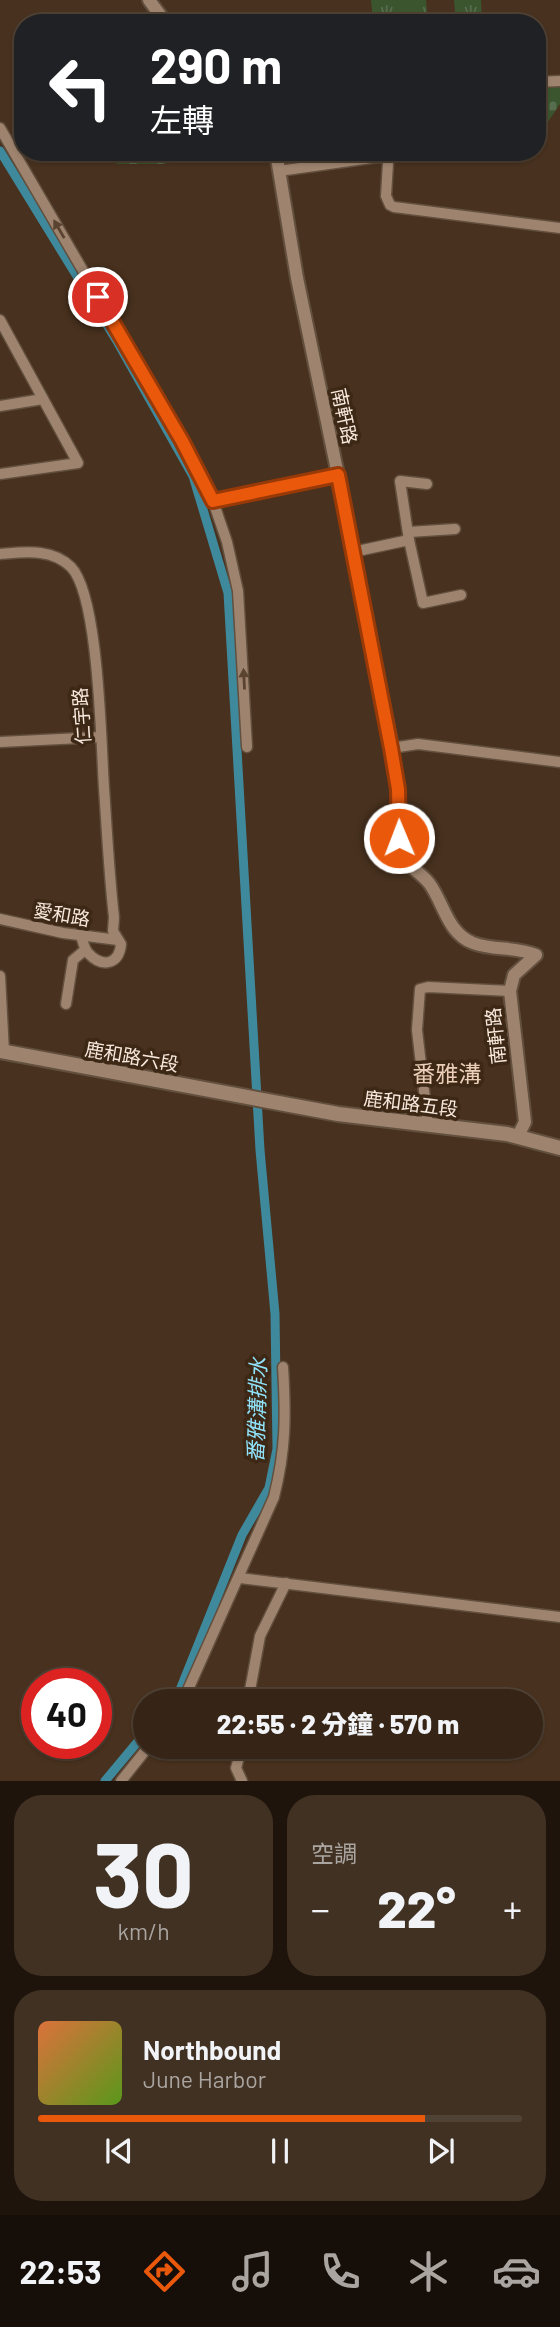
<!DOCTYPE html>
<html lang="zh-TW">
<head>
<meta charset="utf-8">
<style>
	:root { --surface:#362516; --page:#413123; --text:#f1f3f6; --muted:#aaa5a1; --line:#504235; --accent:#ea580c }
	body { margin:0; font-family:Barlow,"Noto Sans TC",sans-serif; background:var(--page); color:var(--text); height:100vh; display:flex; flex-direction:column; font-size:26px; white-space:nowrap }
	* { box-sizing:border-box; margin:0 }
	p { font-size:23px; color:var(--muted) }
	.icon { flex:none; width:38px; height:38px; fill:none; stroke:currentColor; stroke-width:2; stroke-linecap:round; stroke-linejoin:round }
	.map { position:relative; height:1781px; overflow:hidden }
	.side { display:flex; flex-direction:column; gap:14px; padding:14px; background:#1e140c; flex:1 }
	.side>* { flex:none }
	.top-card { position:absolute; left:14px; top:14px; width:532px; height:147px; border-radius:28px; box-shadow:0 2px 5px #0004,0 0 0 2px var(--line); background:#202124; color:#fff; overflow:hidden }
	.speed { position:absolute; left:21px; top:1668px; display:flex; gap:14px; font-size:35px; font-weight:700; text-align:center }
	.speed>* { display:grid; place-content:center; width:91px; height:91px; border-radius:50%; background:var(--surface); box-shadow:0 2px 5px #0004,0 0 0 2px var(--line); line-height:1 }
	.speed .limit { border:10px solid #d22; background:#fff; color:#111 }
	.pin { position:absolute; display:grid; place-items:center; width:60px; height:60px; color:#fff; margin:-30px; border:4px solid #fff; border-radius:50%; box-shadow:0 2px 7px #0007 }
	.me { position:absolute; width:77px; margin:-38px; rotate:359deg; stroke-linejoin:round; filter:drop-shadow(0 0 5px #0008) }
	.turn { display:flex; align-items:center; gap:24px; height:147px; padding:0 21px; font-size:32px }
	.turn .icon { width:91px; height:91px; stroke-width:2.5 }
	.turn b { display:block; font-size:49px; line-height:60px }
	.big { font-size:52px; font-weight:800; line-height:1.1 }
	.side .tile { flex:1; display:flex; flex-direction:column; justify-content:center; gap:10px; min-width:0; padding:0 24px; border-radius:28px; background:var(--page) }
	.side .dial { align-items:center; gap:0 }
	.dial b { font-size:91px; line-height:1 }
	.song { display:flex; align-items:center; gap:21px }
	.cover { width:84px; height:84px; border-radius:10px; background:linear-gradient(135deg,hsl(20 70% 55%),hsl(90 70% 35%)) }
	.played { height:7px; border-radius:4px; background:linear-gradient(90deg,var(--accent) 80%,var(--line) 80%) }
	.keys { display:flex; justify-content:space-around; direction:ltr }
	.heat { display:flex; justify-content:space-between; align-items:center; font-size:38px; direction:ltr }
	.side .tiles { flex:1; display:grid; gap:14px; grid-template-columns:1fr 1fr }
	.tile:last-child { grid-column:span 2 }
	.trip { position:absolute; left:133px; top:1689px; width:410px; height:70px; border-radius:35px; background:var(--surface); box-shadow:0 2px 5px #0004,0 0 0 2px var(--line); font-weight:800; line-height:70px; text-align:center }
	.tabs { display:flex; height:112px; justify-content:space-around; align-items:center; background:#160f09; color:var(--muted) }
	.tabs .icon { width:49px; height:49px }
	.tabs .on { color:var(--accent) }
	.tabs b { font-size:32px; color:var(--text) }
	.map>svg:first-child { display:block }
</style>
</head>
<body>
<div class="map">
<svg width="560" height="1781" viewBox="0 0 560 1781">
	<defs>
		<pattern id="grass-tufts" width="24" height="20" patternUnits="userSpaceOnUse" patternTransform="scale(1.75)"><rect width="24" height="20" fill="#3b552f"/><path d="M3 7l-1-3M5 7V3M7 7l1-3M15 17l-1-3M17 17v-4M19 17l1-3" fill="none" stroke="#586d4d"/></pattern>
		<pattern id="cemetery-stones" width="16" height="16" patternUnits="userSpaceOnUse" patternTransform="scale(1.75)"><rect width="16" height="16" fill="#3b552f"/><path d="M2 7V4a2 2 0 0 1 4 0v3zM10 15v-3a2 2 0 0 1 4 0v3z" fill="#586d4d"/></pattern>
	</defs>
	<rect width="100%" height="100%" fill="#48311e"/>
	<!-- grass -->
	<g fill="url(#grass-tufts)">
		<polygon points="371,0 426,0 428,23 373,23"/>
		<polygon points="454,0 481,0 482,23 456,23"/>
	</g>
	<!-- cemetery -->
	<g fill="url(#cemetery-stones)">
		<polygon points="560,86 560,104 545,126 537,125 537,88"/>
		<polygon points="112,152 255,152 161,164 117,164 110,156"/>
		<polygon points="281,152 336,152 283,160"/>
	</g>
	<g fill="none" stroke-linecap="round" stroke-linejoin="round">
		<!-- canal -->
		<g stroke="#3f899d" stroke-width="9">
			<polyline points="0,151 118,343 193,476 228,593 260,1150 275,1314 277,1449 269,1488 242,1535 180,1690 171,1701"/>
			<polyline points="105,1781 145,1733"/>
		</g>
		<!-- minor casing -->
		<g stroke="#624f3e" stroke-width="13">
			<g id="minor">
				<polyline points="537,82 560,81"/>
				<polyline points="0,128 182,441 213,501 227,542 238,591 247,747"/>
				<polyline points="279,171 378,157 386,158 388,163 386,196 390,205 394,207 560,228"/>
				<polyline points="0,320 78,463 0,474"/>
				<polyline points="0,406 43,399"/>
				<polyline points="427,484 400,481 409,540 423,603 461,595"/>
				<polyline points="213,501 338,475"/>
				<polyline points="409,532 455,529"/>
				<polyline points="353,552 409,540"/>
				<path d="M 0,554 C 25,552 52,548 71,567 C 99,596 101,744 104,788 C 107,831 109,874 114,917 L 113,931 L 121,944 C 119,965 102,968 88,953 C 84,948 83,942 81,936"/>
				<polyline points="0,742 101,737"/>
				<polyline points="392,748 418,744 560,762"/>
				<polyline points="0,919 63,933 118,940"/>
				<polyline points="0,976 4,1052"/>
				<polyline points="66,1004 73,960 85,950"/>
				<polyline points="428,1125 417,1030 420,989 428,987 510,991"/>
				<polyline points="240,1578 560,1617"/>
				<path d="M 183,1701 L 274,1497 C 286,1449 286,1416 283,1367"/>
				<polyline points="248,1701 260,1636 286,1583"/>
				<polyline points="121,1781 149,1746"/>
				<polyline points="242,1781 236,1768 242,1746"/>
			</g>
		</g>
		<!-- tertiary casing -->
		<g stroke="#624f3e" stroke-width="16">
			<g id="tertiary">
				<polyline points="149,0 166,23"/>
				<path d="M 276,152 L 297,278 L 338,475 L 392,748 L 398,789 L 402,857 C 409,867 421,873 429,883 C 444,903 447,933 473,943 C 494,951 516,946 536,955 L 514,975 L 510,991 L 525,1122 L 518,1136"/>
			</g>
		</g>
		<!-- secondary casing -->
		<g stroke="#624f3e" stroke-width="18">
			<polyline id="secondary" points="0,1051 338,1114 507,1134 560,1148"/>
		</g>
		<!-- minor -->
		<use href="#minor" stroke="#9e846f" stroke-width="10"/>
		<!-- tertiary -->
		<use href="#tertiary" stroke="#9e846f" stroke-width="12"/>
		<!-- secondary -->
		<use href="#secondary" stroke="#9e846f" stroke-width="14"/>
	</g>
	<!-- one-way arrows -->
	<defs><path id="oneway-solid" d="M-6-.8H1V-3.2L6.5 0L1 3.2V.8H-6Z" transform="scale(1.75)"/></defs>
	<g fill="#5a4330">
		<use href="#oneway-solid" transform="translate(59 229) rotate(-120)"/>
		<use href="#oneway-solid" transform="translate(244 679) rotate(-93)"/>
	</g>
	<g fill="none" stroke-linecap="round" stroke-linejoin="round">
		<!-- route casing -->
		<g stroke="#983908" stroke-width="18">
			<polyline id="route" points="98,297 182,441 213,501 338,475 391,748 398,789 399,838"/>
		</g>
		<!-- route -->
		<use href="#route" stroke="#ea580c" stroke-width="12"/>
	</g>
	<g text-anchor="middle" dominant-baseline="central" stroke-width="7" stroke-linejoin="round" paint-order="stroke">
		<!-- street labels -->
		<g font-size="19" fill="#f8e9dd" stroke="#3d2715">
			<text transform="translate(345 416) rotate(78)">南軒路</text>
			<text transform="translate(81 716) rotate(-94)">仁宇路</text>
			<text transform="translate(62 914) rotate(10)">愛和路</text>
			<text transform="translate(495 1036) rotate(-96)">南軒路</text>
			<text transform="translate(132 1056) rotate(10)">鹿和路六段</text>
			<text transform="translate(411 1103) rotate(7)">鹿和路五段</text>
		</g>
		<!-- water labels -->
		<g font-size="21" font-style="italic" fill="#90e3fb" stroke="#3d2715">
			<text transform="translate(256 1410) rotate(-88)">番雅溝排水</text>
		</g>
		<!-- quarter labels -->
		<g font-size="23" fill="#eaceb7" stroke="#3d2715">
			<text x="447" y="1073">番雅溝</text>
		</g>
	</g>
</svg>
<div class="speed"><div class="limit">40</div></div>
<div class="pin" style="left:98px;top:297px;background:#d93025"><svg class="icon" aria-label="arrive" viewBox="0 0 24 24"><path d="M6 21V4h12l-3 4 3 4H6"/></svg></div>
<svg class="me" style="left:399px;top:838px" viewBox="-20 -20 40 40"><circle r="17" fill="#ea580c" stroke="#fff" stroke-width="3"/><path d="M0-11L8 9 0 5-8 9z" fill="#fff"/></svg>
<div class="trip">22:55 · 2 分鐘 · 570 m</div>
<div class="top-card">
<div class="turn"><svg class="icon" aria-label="left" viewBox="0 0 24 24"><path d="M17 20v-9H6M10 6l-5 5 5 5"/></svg><div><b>290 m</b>左轉</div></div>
</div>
</div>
<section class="side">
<div class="tiles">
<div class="tile dial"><b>30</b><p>km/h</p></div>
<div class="tile"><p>空調</p>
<div class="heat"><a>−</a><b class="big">22°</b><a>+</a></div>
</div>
<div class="tile">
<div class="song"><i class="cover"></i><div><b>Northbound</b><p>June Harbor</p></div></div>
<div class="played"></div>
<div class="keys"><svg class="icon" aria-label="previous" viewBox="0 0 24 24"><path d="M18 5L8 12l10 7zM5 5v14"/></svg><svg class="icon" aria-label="pause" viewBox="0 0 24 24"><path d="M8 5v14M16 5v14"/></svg><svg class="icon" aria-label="next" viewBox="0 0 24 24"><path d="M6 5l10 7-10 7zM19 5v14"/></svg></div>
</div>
</div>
</section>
<nav class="tabs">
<b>22:53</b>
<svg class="icon on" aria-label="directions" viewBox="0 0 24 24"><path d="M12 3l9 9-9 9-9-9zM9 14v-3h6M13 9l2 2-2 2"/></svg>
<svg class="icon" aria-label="music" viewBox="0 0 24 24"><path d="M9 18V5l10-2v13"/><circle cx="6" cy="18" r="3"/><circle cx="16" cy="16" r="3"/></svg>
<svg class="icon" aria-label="phone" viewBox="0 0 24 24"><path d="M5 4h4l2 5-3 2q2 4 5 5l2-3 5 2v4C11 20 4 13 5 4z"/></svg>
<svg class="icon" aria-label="climate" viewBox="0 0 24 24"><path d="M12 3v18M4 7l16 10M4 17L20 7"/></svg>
<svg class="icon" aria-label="car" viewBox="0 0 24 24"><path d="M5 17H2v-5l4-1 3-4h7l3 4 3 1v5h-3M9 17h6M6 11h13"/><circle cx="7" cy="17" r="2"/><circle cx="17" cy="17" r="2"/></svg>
</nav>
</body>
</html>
